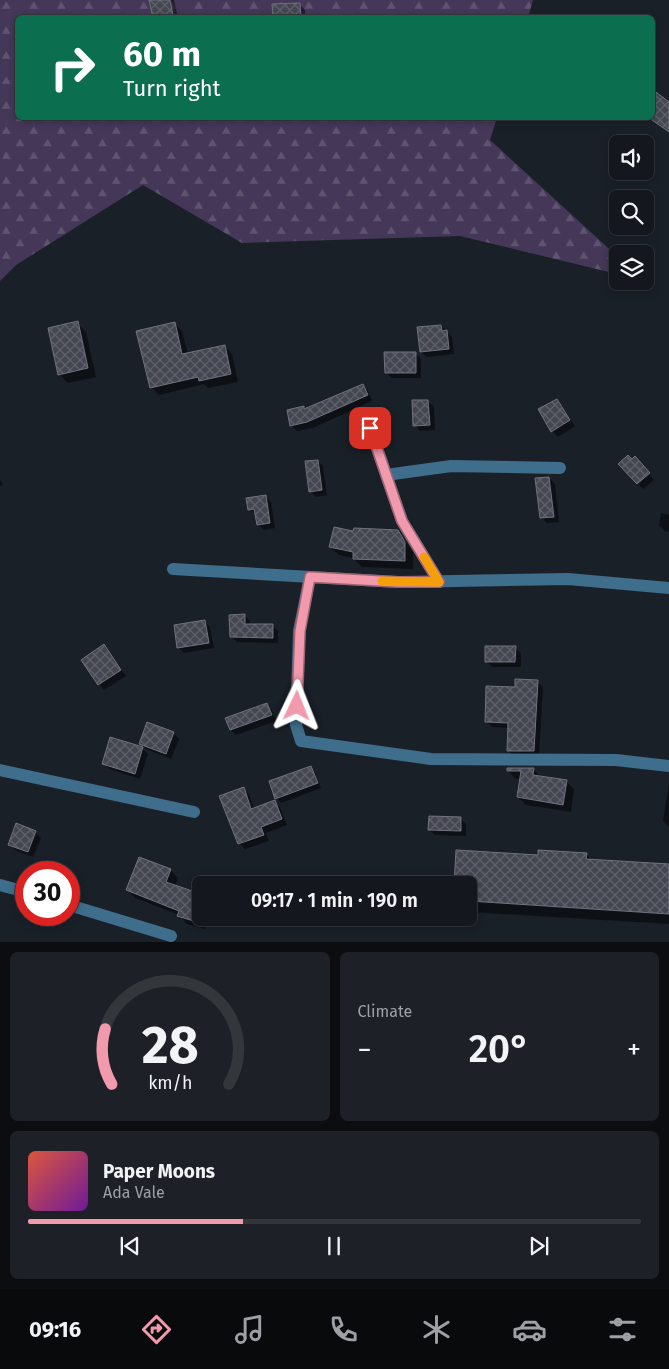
<!DOCTYPE html>
<html lang="en">
<head>
<meta charset="utf-8">
<style>
	:root { --surface:#14181e; --page:#1d2127; --text:#f1f3f6; --muted:#9da0a4; --line:#33373c; --accent:#f29aad }
	body { margin:0; font-family:"Fira Sans",sans-serif; background:var(--page); color:var(--text); height:100vh; display:flex; flex-direction:column; font-size:19px; white-space:nowrap }
	* { box-sizing:border-box; margin:0 }
	p { font-size:16px; color:var(--muted) }
	.icon { flex:none; width:28px; height:28px; fill:none; stroke:currentColor; stroke-width:2; stroke-linecap:round; stroke-linejoin:round }
	.map { position:relative; height:942px; overflow:hidden }
	.panel { display:flex; flex-direction:column; gap:10px; padding:10px; background:#0b0d10; flex:1 }
	.panel>* { flex:none }
	.guide { position:absolute; left:15px; top:15px; width:640px; height:105px; border-radius:8px; box-shadow:0 2px 8px #0003,0 0 0 1px var(--line); background:#0b6e4f; color:#fff; overflow:hidden }
	.controls { position:absolute; left:609px; top:135px; display:grid; gap:10px }
	.controls a { display:grid; place-items:center; width:45px; height:45px; border-radius:8px; background:var(--surface); box-shadow:0 2px 8px #0003,0 0 0 1px var(--line); font-size:25px }
	.speed { position:absolute; left:15px; top:861px; display:flex; gap:10px; font-size:25px; font-weight:700; text-align:center }
	.speed>* { display:grid; place-content:center; width:65px; height:65px; border-radius:50%; background:var(--surface); box-shadow:0 2px 8px #0003,0 0 0 1px var(--line); line-height:1 }
	.speed .limit { border:8px solid #d22; background:#fff; color:#111 }
	.pin { position:absolute; display:grid; place-items:center; width:42px; height:42px; color:#fff; margin:-21px; border-radius:10px; box-shadow:0 2px 8px #0006 }
	.me { position:absolute; width:55px; margin:-28px; rotate:2deg; stroke-linejoin:round; filter:drop-shadow(0 0 4px #0008) }
	.turn { display:flex; align-items:center; gap:18px; height:105px; padding:0 25px; font-size:22px }
	.turn .icon { width:65px; height:65px; stroke-width:2.5 }
	.turn b { display:block; font-size:35px; line-height:42px }
	.big { font-size:38px; font-weight:600; line-height:1.1 }
	.panel .tile { flex:1; display:flex; flex-direction:column; justify-content:center; gap:8px; min-width:0; padding:0 18px; border-radius:8px; background:var(--page) }
	.panel .dial { align-items:center; gap:0 }
	.dial svg { height:130px; overflow:visible; fill:none; stroke:var(--line); stroke-width:7; stroke-linecap:round; text-anchor:middle }
	.dial text { fill:var(--text); stroke:none }
	.song { display:flex; align-items:center; gap:15px }
	.cover { width:60px; height:60px; border-radius:8px; background:linear-gradient(135deg,hsl(10 70% 55%),hsl(280 70% 35%)) }
	.played { height:5px; border-radius:2px; background:linear-gradient(90deg,var(--accent) 35%,var(--line) 35%) }
	.keys { display:flex; justify-content:space-around; direction:ltr }
	.heat { display:flex; justify-content:space-between; align-items:center; font-size:28px; direction:ltr }
	.panel .tiles { flex:1; display:grid; gap:10px; grid-template-columns:1fr 1fr }
	.tile:last-child { grid-column:span 2 }
	.trip { position:absolute; left:192px; top:876px; width:285px; height:50px; border-radius:8px; background:var(--surface); box-shadow:0 2px 8px #0003,0 0 0 1px var(--line); font-weight:600; line-height:50px; text-align:center }
	.dock { display:flex; height:80px; justify-content:space-around; align-items:center; background:#080a0c; color:var(--muted) }
	.dock .icon { width:35px; height:35px }
	.dock .on { color:var(--accent) }
	.dock b { font-size:22px; color:var(--text) }
	.map>svg:first-child { display:block }
</style>
</head>
<body>
<div class="map">
<svg width="669" height="942" viewBox="0 0 669 942">
	<defs>
		<pattern id="forest-firs" width="22" height="20" patternUnits="userSpaceOnUse" patternTransform="scale(1.25)"><rect width="22" height="20" fill="#443758"/><path d="M5 1l3.5 6h-7zM16 11l3.5 6h-7z" fill="#5f5470"/></pattern>
		<pattern id="building-cross-hatch" width="8" height="8" patternUnits="userSpaceOnUse" patternTransform="scale(1.25)"><rect width="8" height="8" fill="#444651"/><path d="M0 0l8 8M0 8l8-8" fill="none" stroke="#5f616a"/></pattern>
	</defs>
	<rect width="100%" height="100%" fill="#1a2028"/>
	<!-- forest -->
	<polygon fill="url(#forest-firs)" points="0,0 533,0 528,18 18,18 18,118 497,118 490,140 618,257 617,274 460,236 242,243 143,185 16,265 0,281"/>
	<!-- shadow -->
	<g fill="#0007">
		<polygon points="150,0 174,0 178,18 154,18"/>
		<polygon points="299,4 305,10 305,18 274,18"/>
		<polygon points="77,323 86,332 96,377 68,383 59,374"/>
		<polygon points="174,323 182,331 188,354 224,346 232,354 238,382 208,388 204,384 159,395 151,387"/>
		<polygon points="441,326 452,337 454,354 427,357 421,352"/>
		<polygon points="415,353 421,359 421,378 392,378 386,373"/>
		<polygon points="362,385 368,391 372,401 313,428 297,431 291,425 303,407 306,410"/>
		<polygon points="557,400 575,426 558,437 552,431"/>
		<polygon points="428,401 434,407 435,430 420,431 415,425"/>
		<polygon points="318,461 323,466 327,495 316,497 310,491"/>
		<polygon points="632,461 641,464 654,480 643,489 620,464"/>
		<polygon points="549,478 555,484 559,522 547,523 542,518"/>
		<polygon points="0,479 3,485 0,486"/>
		<polygon points="265,496 271,502 275,528 264,530 258,524 256,515 249,509"/>
		<polygon points="661,513 669,515 669,532 665,531 659,525"/>
		<polygon points="398,531 413,552 413,569 362,567 353,558 339,555 330,547 355,533"/>
		<polygon points="244,615 250,621 250,625 272,625 278,631 278,643 237,642 231,637"/>
		<polygon points="204,621 210,627 214,648 184,653 179,648"/>
		<polygon points="104,646 126,676 104,690 99,684"/>
		<polygon points="515,648 521,653 521,667 492,667 486,661"/>
		<polygon points="537,681 543,687 539,757 514,756 509,751 509,728 492,727 486,721 516,688"/>
		<polygon points="267,704 272,710 276,721 236,735 231,730"/>
		<polygon points="173,733 179,739 171,759 146,749 140,744"/>
		<polygon points="142,748 148,754 140,779 109,769 103,764"/>
		<polygon points="310,768 315,772 321,788 281,803 276,798"/>
		<polygon points="533,769 541,777 566,781 574,789 571,812 526,805 518,797 521,779 516,779 508,771"/>
		<polygon points="669,783 669,827 663,821"/>
		<polygon points="243,789 249,794 254,809 275,802 280,807 287,825 266,833 269,841 245,849 239,843"/>
		<polygon points="460,818 466,824 466,836 435,835 430,830"/>
		<polygon points="35,832 41,838 33,857 15,850 10,845"/>
		<polygon points="586,854 592,860 669,865 669,924 469,912 469,885 455,885 539,857"/>
		<polygon points="170,870 178,878 175,886 201,895 201,918 208,918 205,929 187,924 179,915 135,898 127,890"/>
	</g>
	<!-- building -->
	<g fill="url(#building-cross-hatch)" stroke="#71727e">
		<polygon points="149,0 170,0 173,15 153,18"/>
		<polygon points="300,3 301,18 273,18 272,4"/>
		<polygon points="652,89 669,102 669,132 652,120"/>
		<polygon points="78,321 88,368 58,375 48,328"/>
		<polygon points="175,322 182,354 225,345 231,374 199,381 198,377 150,388 136,331"/>
		<polygon points="441,325 442,331 447,330 449,349 420,352 417,327"/>
		<polygon points="384,352 416,352 416,373 385,373"/>
		<polygon points="363,384 368,395 307,422 290,426 287,410 304,406 304,409"/>
		<polygon points="557,399 570,420 551,432 538,409"/>
		<polygon points="412,400 428,400 430,425 413,426"/>
		<polygon points="628,455 632,459 635,456 650,473 637,484 618,464"/>
		<polygon points="318,460 322,490 309,492 305,461"/>
		<polygon points="549,477 554,517 540,518 535,478"/>
		<polygon points="266,495 270,523 257,525 254,509 248,510 246,498"/>
		<polygon points="334,527 353,531 354,528 398,530 405,542 405,561 353,559 353,552 329,547"/>
		<polygon points="245,614 245,624 273,624 273,638 230,637 229,615"/>
		<polygon points="205,620 209,643 177,648 174,625"/>
		<polygon points="104,644 121,670 98,685 81,660"/>
		<polygon points="485,646 516,646 515,662 485,662"/>
		<polygon points="515,679 538,680 534,751 507,751 508,723 485,722 486,686 515,687"/>
		<polygon points="267,703 272,715 230,730 225,718"/>
		<polygon points="147,722 174,732 166,754 139,744"/>
		<polygon points="110,737 143,747 135,774 102,764"/>
		<polygon points="311,766 318,783 275,799 269,781"/>
		<polygon points="507,768 534,768 533,775 567,780 563,805 517,797 521,771 507,771"/>
		<polygon points="244,787 251,809 275,800 282,819 261,827 264,835 238,844 219,796"/>
		<polygon points="429,816 461,817 461,831 428,830"/>
		<polygon points="16,823 36,831 28,852 8,845"/>
		<polygon points="456,850 538,855 538,850 587,853 586,859 669,864 669,914 469,901 469,885 454,885"/>
		<polygon points="139,857 171,869 166,882 201,894 201,909 197,922 177,916 179,911 126,890"/>
	</g>
	<g fill="none" stroke-linecap="round" stroke-linejoin="round">
		<!-- minor -->
		<g stroke="#3e6e8b" stroke-width="12">
			<polyline points="370,428 402,521 439,582"/>
			<polyline points="386,475 451,466 560,468"/>
			<polyline points="173,569 398,582 568,579 669,588"/>
			<polyline points="310,577 299,631 296,725 301,741 431,759 616,760 669,766"/>
			<polyline points="0,770 194,812"/>
			<polyline points="0,885 26,892"/>
			<polyline points="69,905 171,936"/>
		</g>
	</g>
	<g fill="none" stroke-linecap="round" stroke-linejoin="round">
		<!-- route casing -->
		<g stroke="#9d6470" stroke-width="12">
			<polyline id="route" points="297,706 300,631 310,577 398,582 439,582 402,521 370,428"/>
		</g>
		<!-- route -->
		<use href="#route" stroke="#f29aad" stroke-width="9"/>
		<!-- slow -->
		<polyline stroke="#f59e0b" stroke-width="9" points="382,581 439,582 424,557"/>
	</g>
</svg>
<div class="controls">
<a><svg class="icon" aria-label="sound" viewBox="0 0 24 24"><path d="M4 9h4l5-4v14l-5-4H4zM17 9q2 3 0 6"/></svg></a>
<a><svg class="icon" aria-label="search" viewBox="0 0 24 24"><circle cx="10" cy="10" r="6"/><path d="M15 15l6 6"/></svg></a>
<a><svg class="icon" aria-label="layers" viewBox="0 0 24 24"><path d="M12 4l9 5-9 5-9-5zM3 14l9 5 9-5"/></svg></a>
</div>
<div class="speed"><div class="limit">30</div></div>
<div class="pin" style="left:370px;top:428px;background:#d93025"><svg class="icon" aria-label="arrive" viewBox="0 0 24 24"><path d="M6 21V4h12l-3 4 3 4H6"/></svg></div>
<svg class="me" style="left:297px;top:706px" viewBox="-20 -20 40 40"><path d="M0-17L14 15 0 8-14 15z" fill="#f29aad" stroke="#fff" stroke-width="4"/></svg>
<div class="trip">09:17 · 1 min · 190 m</div>
<div class="guide">
<div class="turn"><svg class="icon" aria-label="right" viewBox="0 0 24 24"><path d="M7 20v-9h11M14 6l5 5-5 5"/></svg><div><b>60 m</b>Turn right</div></div>
</div>
</div>
<section class="panel">
<div class="tiles">
<div class="tile dial"><svg viewBox="0 0 100 80">
<path d="M14 69A42 42 0 1 1 86 69"/>
<path d="M14 69A42 42 0 0 1 10 35" stroke="#f29aad"/>
<text x="50" y="56" font-size="32" font-weight="700">28</text>
<text x="50" y="72" font-size="11">km/h</text>
</svg></div>
<div class="tile"><p>Climate</p>
<div class="heat"><a>−</a><b class="big">20°</b><a>+</a></div>
</div>
<div class="tile">
<div class="song"><i class="cover"></i><div><b>Paper Moons</b><p>Ada Vale</p></div></div>
<div class="played"></div>
<div class="keys"><svg class="icon" aria-label="previous" viewBox="0 0 24 24"><path d="M18 5L8 12l10 7zM5 5v14"/></svg><svg class="icon" aria-label="pause" viewBox="0 0 24 24"><path d="M8 5v14M16 5v14"/></svg><svg class="icon" aria-label="next" viewBox="0 0 24 24"><path d="M6 5l10 7-10 7zM19 5v14"/></svg></div>
</div>
</div>
</section>
<nav class="dock">
<b>09:16</b>
<svg class="icon on" aria-label="directions" viewBox="0 0 24 24"><path d="M12 3l9 9-9 9-9-9zM9 14v-3h6M13 9l2 2-2 2"/></svg>
<svg class="icon" aria-label="music" viewBox="0 0 24 24"><path d="M9 18V5l10-2v13"/><circle cx="6" cy="18" r="3"/><circle cx="16" cy="16" r="3"/></svg>
<svg class="icon" aria-label="phone" viewBox="0 0 24 24"><path d="M5 4h4l2 5-3 2q2 4 5 5l2-3 5 2v4C11 20 4 13 5 4z"/></svg>
<svg class="icon" aria-label="climate" viewBox="0 0 24 24"><path d="M12 3v18M4 7l16 10M4 17L20 7"/></svg>
<svg class="icon" aria-label="car" viewBox="0 0 24 24"><path d="M5 17H2v-5l4-1 3-4h7l3 4 3 1v5h-3M9 17h6M6 11h13"/><circle cx="7" cy="17" r="2"/><circle cx="17" cy="17" r="2"/></svg>
<svg class="icon" aria-label="filters" viewBox="0 0 24 24"><path d="M4 7h16M4 17h16"/><circle cx="9" cy="7" r="2"/><circle cx="15" cy="17" r="2"/></svg>
</nav>
</body>
</html>
